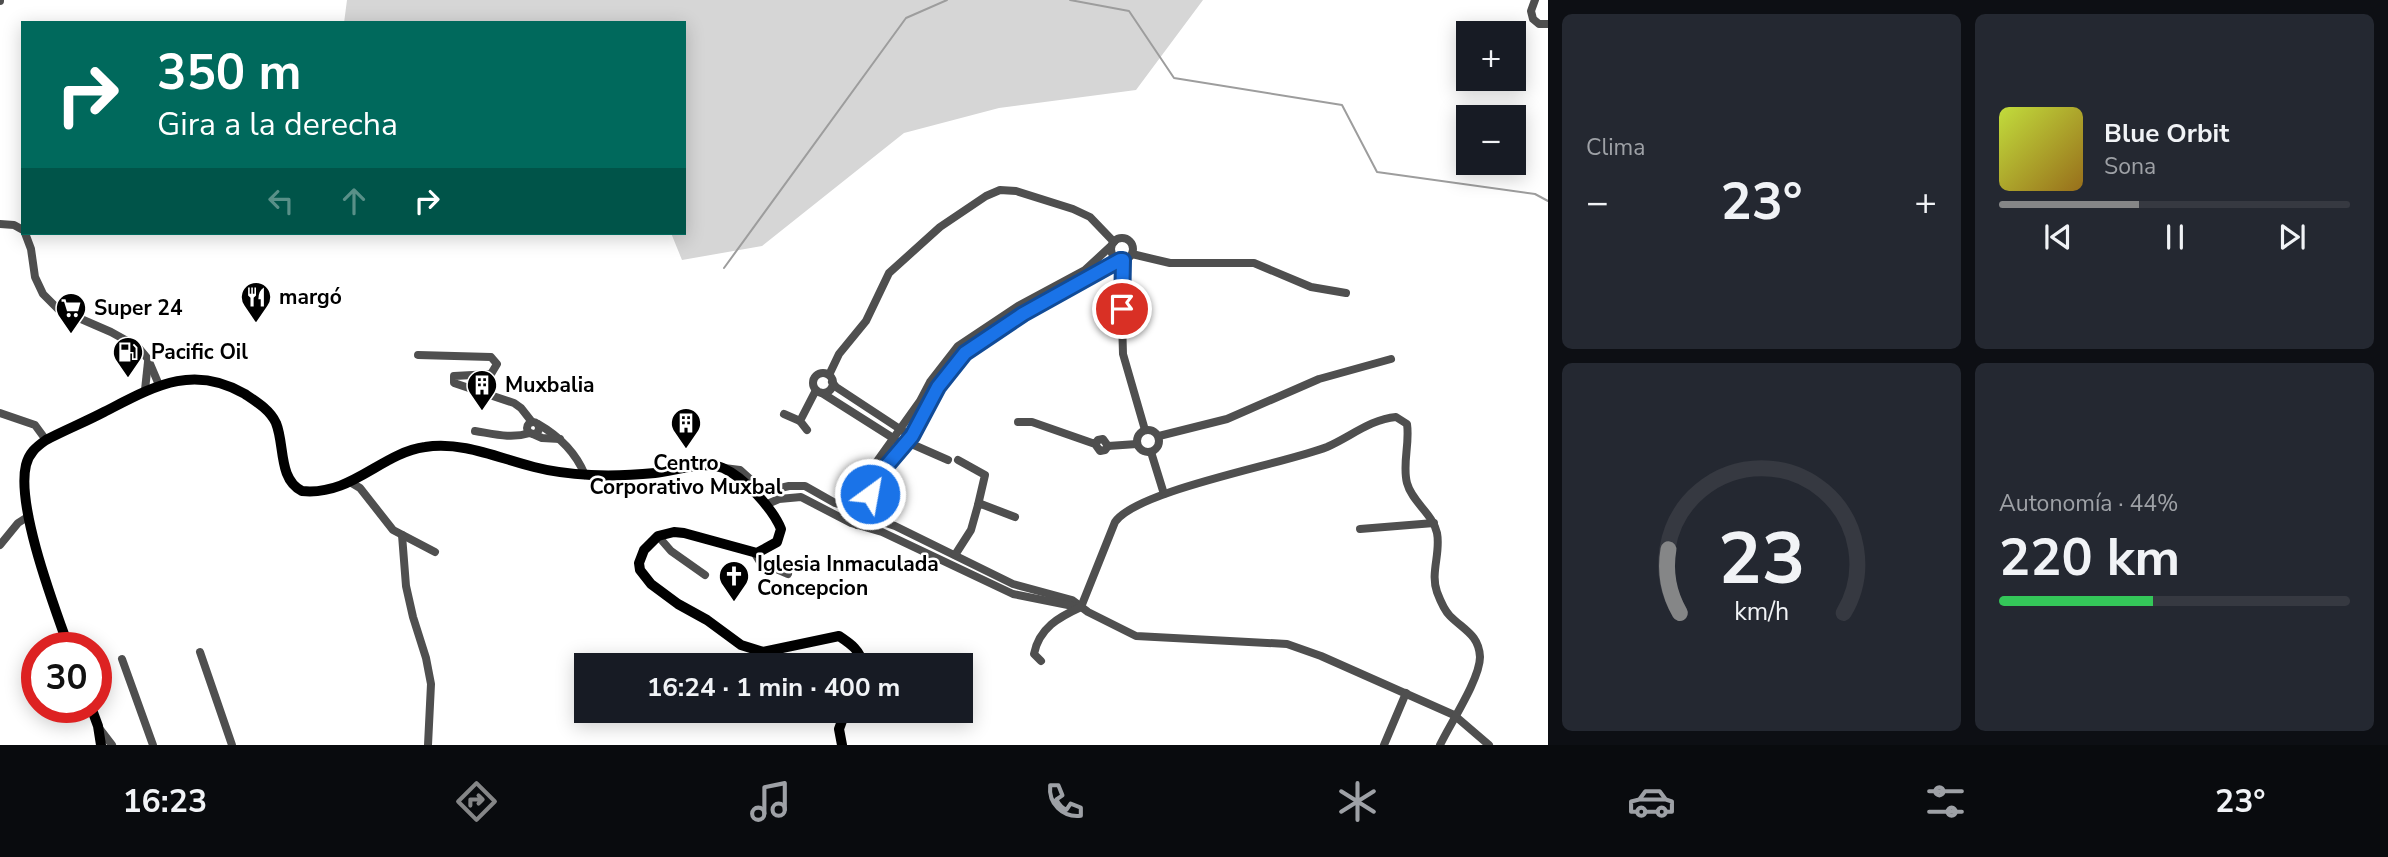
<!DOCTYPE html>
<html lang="es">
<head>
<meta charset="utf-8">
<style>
	:root { --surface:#171b24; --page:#242831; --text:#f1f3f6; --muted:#9ea1a6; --line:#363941; --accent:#858687 }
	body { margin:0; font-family:"Nunito Sans",sans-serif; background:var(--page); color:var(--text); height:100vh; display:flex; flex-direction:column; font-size:26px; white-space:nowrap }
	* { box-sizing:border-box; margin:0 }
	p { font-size:23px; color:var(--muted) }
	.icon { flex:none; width:38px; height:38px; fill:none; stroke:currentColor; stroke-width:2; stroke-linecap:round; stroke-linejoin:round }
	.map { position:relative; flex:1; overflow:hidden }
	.drawer { display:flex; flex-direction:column; gap:14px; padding:14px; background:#0d0f14; width:840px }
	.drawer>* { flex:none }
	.banner { position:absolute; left:21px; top:21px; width:665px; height:214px; border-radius:0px; box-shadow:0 4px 18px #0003; background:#00695c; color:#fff; overflow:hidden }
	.fabs { position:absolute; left:1456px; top:21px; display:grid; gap:14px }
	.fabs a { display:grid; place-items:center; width:70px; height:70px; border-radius:0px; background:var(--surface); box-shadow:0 4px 18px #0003; font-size:35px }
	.speed { position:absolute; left:21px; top:632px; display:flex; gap:14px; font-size:35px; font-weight:700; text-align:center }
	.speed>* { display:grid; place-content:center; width:91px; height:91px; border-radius:50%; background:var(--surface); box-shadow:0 4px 18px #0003; line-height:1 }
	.speed .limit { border:10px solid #d22; background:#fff; color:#111 }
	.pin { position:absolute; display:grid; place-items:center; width:60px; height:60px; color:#fff; margin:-30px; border:4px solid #fff; border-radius:50%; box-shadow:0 2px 7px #0007 }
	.me { position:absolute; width:77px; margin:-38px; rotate:32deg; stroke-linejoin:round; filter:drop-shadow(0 0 5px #0008) }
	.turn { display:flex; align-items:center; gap:24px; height:147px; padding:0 21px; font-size:32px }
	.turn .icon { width:91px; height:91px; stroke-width:2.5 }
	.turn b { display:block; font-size:49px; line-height:60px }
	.lanes { display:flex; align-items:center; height:66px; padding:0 21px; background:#0003; justify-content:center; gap:35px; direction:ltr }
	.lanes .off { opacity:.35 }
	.big { font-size:52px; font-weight:700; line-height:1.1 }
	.drawer .widget { flex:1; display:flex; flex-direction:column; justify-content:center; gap:10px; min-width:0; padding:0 24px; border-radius:10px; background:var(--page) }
	.drawer .dial { align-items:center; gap:0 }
	.dial svg { height:182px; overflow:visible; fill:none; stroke:var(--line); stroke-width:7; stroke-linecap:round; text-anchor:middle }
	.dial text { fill:var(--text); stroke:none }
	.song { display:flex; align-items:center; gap:21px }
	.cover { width:84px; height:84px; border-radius:10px; background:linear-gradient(135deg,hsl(70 70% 55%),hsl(40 70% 35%)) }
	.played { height:7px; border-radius:4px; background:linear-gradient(90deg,var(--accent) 40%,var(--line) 40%) }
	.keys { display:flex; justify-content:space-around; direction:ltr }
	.heat { display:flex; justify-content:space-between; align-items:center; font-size:38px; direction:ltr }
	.charge { height:10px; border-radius:5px; background:linear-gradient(90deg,#34c759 44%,var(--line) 0) }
	.drawer .tiles { flex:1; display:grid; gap:14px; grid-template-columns:repeat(2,1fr) }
	.trip { position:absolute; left:574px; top:653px; width:399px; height:70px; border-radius:0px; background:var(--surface); box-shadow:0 4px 18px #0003; font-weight:700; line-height:70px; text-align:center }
	.tab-bar { display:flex; height:112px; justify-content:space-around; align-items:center; background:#090b0e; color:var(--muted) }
	.tab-bar .icon { width:49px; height:49px }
	.tab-bar .on { color:var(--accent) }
	.tab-bar b { font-size:32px; color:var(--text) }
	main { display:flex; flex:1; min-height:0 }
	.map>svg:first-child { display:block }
</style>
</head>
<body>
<main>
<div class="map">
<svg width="1548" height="745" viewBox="0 0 1548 745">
	<rect width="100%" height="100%" fill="#fff"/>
	<!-- green -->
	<polygon fill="#d6d6d6" points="347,0 1203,0 1136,90 999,108 904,133 762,246 682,260 671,233 684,233 684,23 344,23"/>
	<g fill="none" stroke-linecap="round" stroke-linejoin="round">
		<!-- stream -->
		<g stroke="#9d9d9d" stroke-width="2">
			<polyline points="1070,0 1129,11 1174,78 1342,105 1377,172 1535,194 1548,201"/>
			<polyline points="724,268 906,18 947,0"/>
		</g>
		<!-- minor -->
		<g stroke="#4f4f4f" stroke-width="8">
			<polyline points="1535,0 1531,11 1533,19 1539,24 1548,24"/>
			<polyline points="0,1 0,0"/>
			<polyline points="0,224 14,225 23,230"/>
			<polyline points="25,233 31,249 35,277 43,294 58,309 111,332 138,347 148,359 159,385"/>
			<circle cx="1122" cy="249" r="11"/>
			<polyline points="1132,254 1170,263 1254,263 1311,287 1346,293"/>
			<polyline points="1123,260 1121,286 1123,354 1145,430"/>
			<polyline points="418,355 491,357 497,364 491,374 454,376 454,383 514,403 521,408 532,422"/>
			<circle cx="823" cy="383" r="10"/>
			<polyline points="829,375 839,354 866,321 889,273 940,227 986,196 1000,190 1016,191 1073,209 1090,217 1114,242"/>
			<polyline points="832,382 836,387 912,437"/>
			<polyline points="145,390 148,362"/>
			<polyline points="822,393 893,438 903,447"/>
			<polyline points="0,413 35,425 46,440"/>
			<polyline points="784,414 800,421"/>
			<circle cx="533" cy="428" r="6"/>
			<polyline points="1018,422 1032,422 1095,444 1100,451 1105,450 1108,446 1103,439 1098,440 1095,444"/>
			<path d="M 538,424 C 559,436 576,453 585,475"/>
			<circle cx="1148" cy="441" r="11"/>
			<polyline points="807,430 800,421 816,390"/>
			<path d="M 475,431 C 494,434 511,439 530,433"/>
			<polyline points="533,434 542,438 560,439"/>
			<polyline points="1159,436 1227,419 1319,379 1391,359"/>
			<polyline points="907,442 948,460"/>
			<polyline points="1108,446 1137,444"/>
			<polyline points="1151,452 1164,494"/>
			<polyline points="958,460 985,475 978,505"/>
			<polyline points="724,468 740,470 760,488 767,491 789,486 805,486 835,503 861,511 877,520 895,526 1013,584 1072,600 1088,612 1136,636 1287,644 1321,656 1454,715 1489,745"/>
			<polyline points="350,482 360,488 393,530 435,552"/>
			<polyline points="765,505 779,499 801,497 851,523 882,532 1013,594 1078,607"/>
			<polyline points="845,519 870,471 920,401 930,382 958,346 1018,306 1085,270 1111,246"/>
			<polyline points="857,525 878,476 912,437 938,387 965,353 1023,314 1120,260"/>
			<polyline points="1360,529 1434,523"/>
			<polyline points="402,535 406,586 413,617 426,658 431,684 428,745"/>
			<polyline points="658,536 671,551 705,575"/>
			<polyline points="0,545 18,523 29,516"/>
			<polyline points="754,552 760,562 788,574"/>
			<polyline points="955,555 971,530 978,505 981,504 1015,517"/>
			<polyline points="200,652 232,745"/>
			<polyline points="122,659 153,745"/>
			<path d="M 1041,661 L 1034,654 C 1039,628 1059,617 1081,607 L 1115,522 C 1137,490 1284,464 1327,447 C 1350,437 1371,419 1396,417 L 1407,424 C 1410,444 1402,464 1407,483 C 1412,502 1433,514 1437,533 C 1441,553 1430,573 1437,592 C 1440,600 1444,610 1450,616 C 1464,630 1479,635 1480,657 C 1480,679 1450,724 1440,745"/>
			<polyline points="99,728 112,745"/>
			<polyline points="1384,745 1406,693"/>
		</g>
		<!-- major -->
		<g stroke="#000" stroke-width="10">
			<path d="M 69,648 C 54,606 16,506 26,465 C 29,453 36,447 46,440 C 65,430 85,422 104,412 C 153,387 192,363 245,394 C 257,402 270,410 276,423 C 285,445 278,479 302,491 C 352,496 381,453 425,447 C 462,441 498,458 534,467 C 553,472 572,474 591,475 C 613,476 634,475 655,473 C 675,471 704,460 723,468 C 744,477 773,509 781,529 L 777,542 L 757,553 L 684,533 L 674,532 L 658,536 L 644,550 L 639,563 L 640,570 L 651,584 L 678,604 L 707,620 L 741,645 L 763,652 L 839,636 C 851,644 860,650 863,665"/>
			<polyline points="91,707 98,726 101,745"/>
			<polyline points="842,745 839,729 846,710"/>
		</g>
	</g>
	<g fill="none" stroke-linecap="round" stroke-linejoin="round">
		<!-- route casing -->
		<g stroke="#114b97" stroke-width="18">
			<polyline id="route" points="870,494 878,476 912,436 938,387 965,353 1023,314 1120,260 1123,260 1122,309"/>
		</g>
		<!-- route -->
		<use href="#route" stroke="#1a73e8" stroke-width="12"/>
	</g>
	<!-- icons -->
	<defs>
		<g id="restaurant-pin" transform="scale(1.575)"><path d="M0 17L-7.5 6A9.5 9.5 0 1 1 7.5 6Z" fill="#000" stroke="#fff"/><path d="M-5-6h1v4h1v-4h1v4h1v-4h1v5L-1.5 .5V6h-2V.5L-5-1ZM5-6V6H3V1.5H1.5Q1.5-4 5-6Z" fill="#fff"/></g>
		<g id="supermarket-pin" transform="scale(1.575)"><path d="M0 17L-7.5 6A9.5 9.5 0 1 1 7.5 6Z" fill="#000" stroke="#fff"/><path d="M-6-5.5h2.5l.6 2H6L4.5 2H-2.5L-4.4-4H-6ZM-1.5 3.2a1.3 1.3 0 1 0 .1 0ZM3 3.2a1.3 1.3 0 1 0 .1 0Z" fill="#fff"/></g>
		<g id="fuel-pin" transform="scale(1.575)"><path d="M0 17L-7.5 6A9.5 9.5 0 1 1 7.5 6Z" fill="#000" stroke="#fff"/><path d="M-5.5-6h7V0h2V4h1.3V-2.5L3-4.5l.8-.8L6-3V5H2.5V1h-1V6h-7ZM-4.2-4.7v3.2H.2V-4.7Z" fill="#fff"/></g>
		<g id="building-pin" transform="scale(1.575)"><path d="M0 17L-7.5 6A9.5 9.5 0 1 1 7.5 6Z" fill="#000" stroke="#fff"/><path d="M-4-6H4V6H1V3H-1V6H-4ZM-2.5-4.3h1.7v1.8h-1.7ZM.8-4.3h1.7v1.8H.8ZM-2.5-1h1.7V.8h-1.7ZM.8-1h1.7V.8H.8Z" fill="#fff"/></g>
		<g id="church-pin" transform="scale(1.575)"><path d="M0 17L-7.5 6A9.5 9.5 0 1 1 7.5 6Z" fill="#000" stroke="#fff"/><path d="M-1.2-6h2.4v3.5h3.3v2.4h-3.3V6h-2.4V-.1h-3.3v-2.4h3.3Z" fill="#fff"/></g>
	</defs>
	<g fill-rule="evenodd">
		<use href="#restaurant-pin" x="256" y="297"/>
		<use href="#supermarket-pin" x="71" y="308"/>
		<use href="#fuel-pin" x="128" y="352"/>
		<use href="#building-pin" x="482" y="385"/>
		<use href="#building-pin" x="686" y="423"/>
		<use href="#church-pin" x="734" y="576"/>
	</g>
	<g text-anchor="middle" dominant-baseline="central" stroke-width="5" stroke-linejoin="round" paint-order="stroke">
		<!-- poi labels -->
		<g font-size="21" font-weight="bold" fill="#000" stroke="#fff" text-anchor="start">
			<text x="279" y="297">margó</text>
			<text x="94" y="308">Super 24</text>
			<text x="151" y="352">Pacific Oil</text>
			<text x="505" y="385">Muxbalia</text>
			<text x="686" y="463" text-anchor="middle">Centro<tspan x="686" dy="24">Corporativo Muxbal</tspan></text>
			<text x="757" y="564">Iglesia Inmaculada<tspan x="757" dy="24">Concepcion</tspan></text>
		</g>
	</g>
</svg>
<div class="fabs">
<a>+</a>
<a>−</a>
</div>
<div class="speed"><div class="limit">30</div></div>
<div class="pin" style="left:1122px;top:309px;background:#d93025"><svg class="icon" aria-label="arrive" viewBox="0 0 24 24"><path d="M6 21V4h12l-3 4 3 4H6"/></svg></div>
<svg class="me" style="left:870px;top:494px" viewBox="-20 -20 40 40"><circle r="17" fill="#1a73e8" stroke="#fff" stroke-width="3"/><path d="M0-11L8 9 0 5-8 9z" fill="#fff"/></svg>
<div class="trip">16:24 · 1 min · 400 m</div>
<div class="banner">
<div class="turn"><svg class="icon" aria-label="right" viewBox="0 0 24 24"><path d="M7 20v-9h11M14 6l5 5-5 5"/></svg><div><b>350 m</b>Gira a la derecha</div></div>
<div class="lanes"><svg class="icon off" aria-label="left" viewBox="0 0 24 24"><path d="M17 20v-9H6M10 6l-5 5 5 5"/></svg><svg class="icon off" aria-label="ahead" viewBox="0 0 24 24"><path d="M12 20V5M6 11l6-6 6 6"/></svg><svg class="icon" aria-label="right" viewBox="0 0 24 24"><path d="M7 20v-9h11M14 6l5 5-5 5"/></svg></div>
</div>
</div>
<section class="drawer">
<div class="tiles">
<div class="widget"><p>Clima</p>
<div class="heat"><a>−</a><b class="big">23°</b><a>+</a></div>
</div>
<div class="widget">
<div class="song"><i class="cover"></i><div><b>Blue Orbit</b><p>Sona</p></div></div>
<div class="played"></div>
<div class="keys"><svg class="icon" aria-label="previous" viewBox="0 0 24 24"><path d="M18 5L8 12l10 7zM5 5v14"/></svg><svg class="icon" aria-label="pause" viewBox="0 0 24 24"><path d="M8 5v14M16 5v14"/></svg><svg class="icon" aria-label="next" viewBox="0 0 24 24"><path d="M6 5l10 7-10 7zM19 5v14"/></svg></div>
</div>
<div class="widget dial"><svg viewBox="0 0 100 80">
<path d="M14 69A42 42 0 1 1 86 69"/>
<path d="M14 69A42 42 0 0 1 9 41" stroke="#858687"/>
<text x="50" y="56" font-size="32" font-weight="700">23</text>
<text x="50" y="72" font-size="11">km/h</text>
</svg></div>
<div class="widget"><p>Autonomía · 44%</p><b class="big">220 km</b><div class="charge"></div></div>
</div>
</section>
</main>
<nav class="tab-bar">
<b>16:23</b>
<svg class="icon on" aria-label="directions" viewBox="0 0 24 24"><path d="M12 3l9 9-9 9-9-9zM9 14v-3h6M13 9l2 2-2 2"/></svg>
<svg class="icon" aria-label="music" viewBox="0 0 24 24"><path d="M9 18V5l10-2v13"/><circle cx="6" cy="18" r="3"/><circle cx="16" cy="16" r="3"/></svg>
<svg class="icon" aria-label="phone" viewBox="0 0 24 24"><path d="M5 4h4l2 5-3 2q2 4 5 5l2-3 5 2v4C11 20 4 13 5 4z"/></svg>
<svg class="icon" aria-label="climate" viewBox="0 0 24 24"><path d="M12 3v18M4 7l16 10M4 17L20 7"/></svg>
<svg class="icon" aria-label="car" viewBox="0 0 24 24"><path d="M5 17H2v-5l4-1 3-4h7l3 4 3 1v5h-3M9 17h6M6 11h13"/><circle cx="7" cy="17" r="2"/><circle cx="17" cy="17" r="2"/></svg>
<svg class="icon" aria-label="filters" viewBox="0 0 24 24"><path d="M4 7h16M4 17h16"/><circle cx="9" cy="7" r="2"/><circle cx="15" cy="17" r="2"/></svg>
<b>23°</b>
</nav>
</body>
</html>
